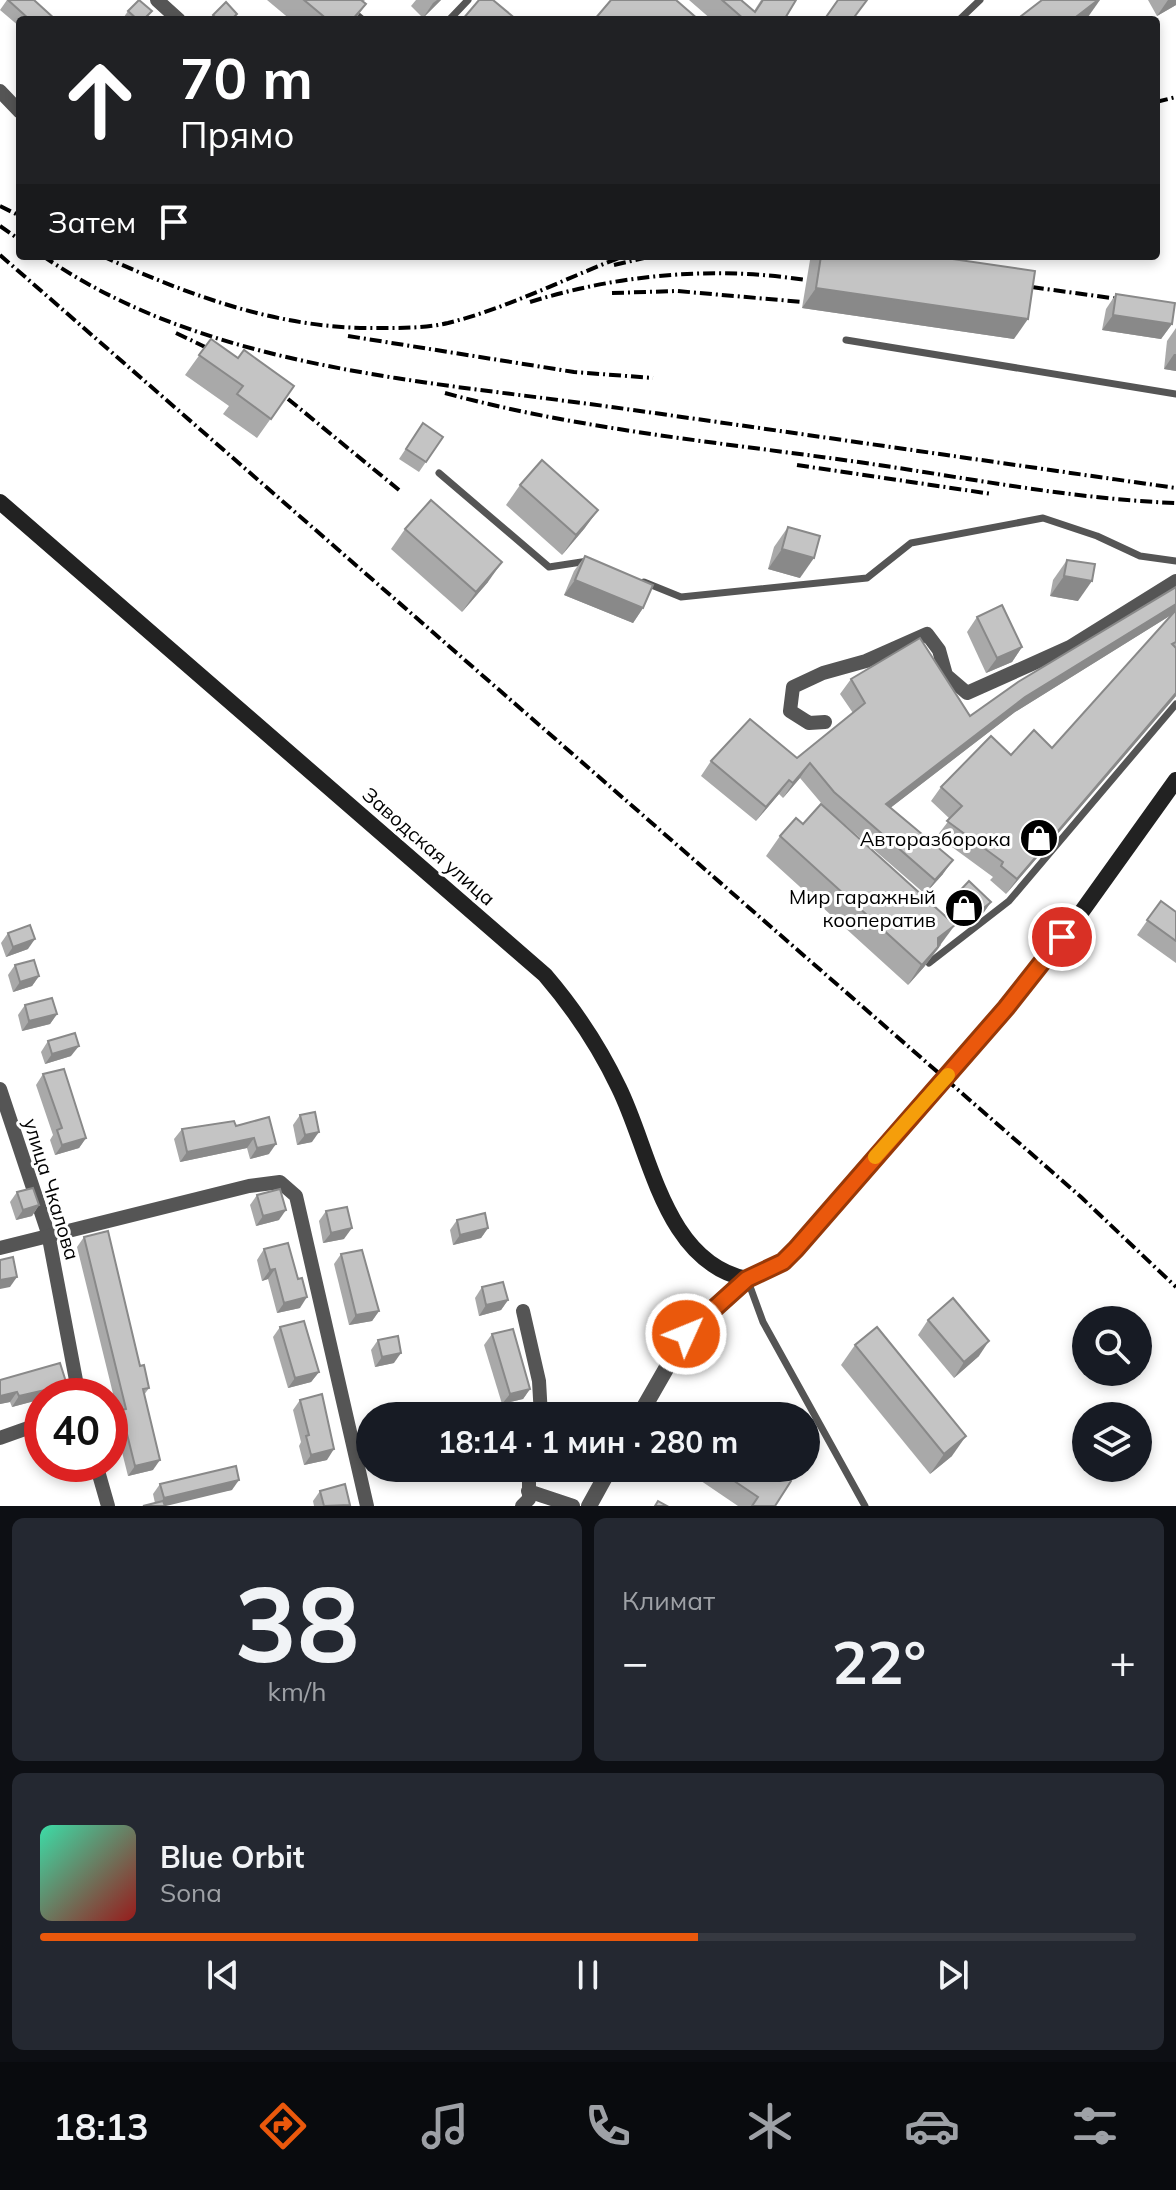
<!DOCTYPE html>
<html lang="ru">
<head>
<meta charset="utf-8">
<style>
	:root { --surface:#171b24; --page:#242831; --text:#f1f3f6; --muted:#9ea1a6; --line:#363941; --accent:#ea580c }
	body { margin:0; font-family:Mulish,sans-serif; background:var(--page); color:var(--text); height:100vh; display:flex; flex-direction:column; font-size:30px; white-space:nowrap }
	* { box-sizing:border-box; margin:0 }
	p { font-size:26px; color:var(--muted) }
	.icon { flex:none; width:44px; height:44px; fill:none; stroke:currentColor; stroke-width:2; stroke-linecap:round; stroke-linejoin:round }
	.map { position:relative; height:1506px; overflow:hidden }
	.sheet { display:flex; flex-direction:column; gap:12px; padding:12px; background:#0d0f14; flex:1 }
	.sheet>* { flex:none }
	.top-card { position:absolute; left:16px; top:16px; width:1144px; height:244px; border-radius:8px; box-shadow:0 4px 12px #0003; background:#202124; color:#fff; overflow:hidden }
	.fabs { position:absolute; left:1072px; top:1306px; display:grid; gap:16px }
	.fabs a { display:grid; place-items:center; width:80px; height:80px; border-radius:50%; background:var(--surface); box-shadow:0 4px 12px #0003; font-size:40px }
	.speed { position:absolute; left:24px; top:1378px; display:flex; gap:16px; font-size:40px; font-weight:700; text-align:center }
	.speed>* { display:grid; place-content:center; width:104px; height:104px; border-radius:50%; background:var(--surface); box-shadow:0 4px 12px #0003; line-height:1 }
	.speed .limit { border:12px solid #d22; background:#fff; color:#111 }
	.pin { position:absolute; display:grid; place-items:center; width:68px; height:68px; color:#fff; margin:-34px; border:4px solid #fff; border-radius:50%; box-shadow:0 2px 8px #0007 }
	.me { position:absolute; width:88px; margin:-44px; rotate:46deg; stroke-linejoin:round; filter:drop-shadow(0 0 6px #0008) }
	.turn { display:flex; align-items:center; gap:28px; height:168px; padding:0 32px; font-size:36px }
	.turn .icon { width:104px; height:104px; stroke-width:2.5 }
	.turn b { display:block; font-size:56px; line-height:68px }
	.then { display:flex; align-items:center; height:76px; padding:0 32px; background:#0003; gap:16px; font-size:30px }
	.big { font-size:60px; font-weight:700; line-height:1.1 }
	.sheet .tile { flex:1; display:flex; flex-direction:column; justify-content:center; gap:12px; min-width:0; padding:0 28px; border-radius:12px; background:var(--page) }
	.sheet .dial { align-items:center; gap:0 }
	.dial b { font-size:104px; line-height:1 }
	.song { display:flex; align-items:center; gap:24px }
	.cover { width:96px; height:96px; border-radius:12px; background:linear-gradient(135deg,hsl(160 70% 55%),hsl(0 70% 35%)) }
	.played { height:8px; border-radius:4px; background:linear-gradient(90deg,var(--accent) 60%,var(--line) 60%) }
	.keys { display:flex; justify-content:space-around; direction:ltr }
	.heat { display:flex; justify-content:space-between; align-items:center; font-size:44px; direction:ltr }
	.sheet .tiles { flex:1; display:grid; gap:12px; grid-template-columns:1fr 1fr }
	.tile:last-child { grid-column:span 2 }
	.trip { position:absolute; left:356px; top:1402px; width:464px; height:80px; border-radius:40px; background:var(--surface); box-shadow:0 4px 12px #0003; font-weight:700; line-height:80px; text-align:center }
	.menu { display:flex; height:128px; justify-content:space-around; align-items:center; background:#090b0e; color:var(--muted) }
	.menu .icon { width:56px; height:56px }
	.menu .current { color:var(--accent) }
	.menu b { font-size:36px; color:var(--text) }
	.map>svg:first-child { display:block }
</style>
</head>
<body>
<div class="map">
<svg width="1176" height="1506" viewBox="0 0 1176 1506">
	<rect width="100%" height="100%" fill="#fff"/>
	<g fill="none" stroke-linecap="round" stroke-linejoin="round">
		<!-- service -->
		<g stroke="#555" stroke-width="7">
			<polyline points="339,0 363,20"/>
			<polyline points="449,20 468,0"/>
			<polyline points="959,20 980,0"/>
			<polyline points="846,340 1176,394"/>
			<polyline points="439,473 549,567 588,561"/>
			<polyline points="644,582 681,597 867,578 911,543 1043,518 1097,536 1140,556 1176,561"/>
			<polyline points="929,963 1009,901 1176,704"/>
			<polyline points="748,1281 763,1322 865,1506"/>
		</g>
		<!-- minor -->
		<g stroke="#555" stroke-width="14">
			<polyline points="157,0 179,20"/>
			<polyline points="0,91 20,112"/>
			<polyline points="825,722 809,723 790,711 793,687 823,673 866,661 927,634 939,650 946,675 967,693 1070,647 1176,581"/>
			<polyline points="0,1089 48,1233 79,1396"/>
			<polyline points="0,1248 249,1186 280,1182 296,1196 367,1506"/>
			<polyline points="523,1311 539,1381 541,1416"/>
			<polyline points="0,1438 42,1423"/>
			<polyline points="96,1464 108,1506"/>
			<polyline points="528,1491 573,1506"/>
			<polyline points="522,1506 529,1499 529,1468"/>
		</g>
		<!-- tertiary -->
		<g stroke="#555" stroke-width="16">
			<polyline points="639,1416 686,1334 747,1279"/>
			<polyline points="589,1506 610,1468"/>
		</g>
		<!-- secondary -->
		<g stroke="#222" stroke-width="16">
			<path d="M 0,502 L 545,975 C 575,1010 599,1046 619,1088 C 651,1153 664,1262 747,1279 L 783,1262 L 796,1249"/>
			<polyline points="980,1038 1080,914 1176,780"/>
		</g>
		<!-- rail -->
		<g stroke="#000" stroke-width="4" stroke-dasharray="12 4 2 4" stroke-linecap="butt">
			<polyline points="1156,102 1176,97"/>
			<polyline points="0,206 20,216"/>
			<polyline points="0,226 20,240"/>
			<polyline points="0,255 1081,1197 1176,1287"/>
			<path d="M 43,256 C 209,371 431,381 626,409 C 810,435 993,462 1176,488"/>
			<path d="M 102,256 C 191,296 281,330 381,328 C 404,328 426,328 448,323 C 508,308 566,278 624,256"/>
			<polyline points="614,265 653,256"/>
			<polyline points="1010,284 1176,307"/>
			<polyline points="612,293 677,291 803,302"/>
			<path d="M 530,302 C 620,274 714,266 806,280"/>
			<polyline points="176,333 226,357"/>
			<polyline points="348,336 574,372 653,378"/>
			<polyline points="271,385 399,490"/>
			<path d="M 445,393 C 577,429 716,442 851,461 C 959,476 1068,499 1176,503"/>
			<polyline points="797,465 992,494"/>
		</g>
		<!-- secondary-bridge -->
		<polyline stroke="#222" stroke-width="16" points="796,1249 980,1038"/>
	</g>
	<!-- wall -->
	<g fill="#a9a9a9">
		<polygon points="7,0 56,20 20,20 20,27 0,10"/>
		<polygon points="267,0 365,0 363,2 366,4 355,20 291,20"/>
		<polygon points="416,0 441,0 423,18 411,6"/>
		<polygon points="689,0 741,0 754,11 761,0 796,0 784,20 712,20"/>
		<polygon points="1148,0 1176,0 1176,5 1157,16"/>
		<polygon points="128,11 146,20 122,20"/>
		<polygon points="237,14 233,20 209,20 213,15"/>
		<polygon points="812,256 932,256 1014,339 802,308 810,260"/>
		<polygon points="1116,294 1172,324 1161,339 1102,330 1106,309"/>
		<polygon points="1176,328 1176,371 1164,369 1167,341"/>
		<polygon points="211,339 238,358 294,386 257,438 223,414 229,406 185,375"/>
		<polygon points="423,423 443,437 419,472 399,459"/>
		<polygon points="520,485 598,510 584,529 562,555 506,505"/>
		<polygon points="788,527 800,578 768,569 774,547"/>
		<polygon points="405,529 488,582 462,612 391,549"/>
		<polygon points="585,556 643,608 633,623 564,595 574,571"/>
		<polygon points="1067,560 1078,601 1050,596 1053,580"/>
		<polygon points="1176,587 1176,696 1006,894 990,880 993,877 937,836 950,819 931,801 941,787 1011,755 1052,748 1171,615 1015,712 890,808 943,874 925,894 835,816 941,945 924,967 908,985 766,856 780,836 803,824 822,804 800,778 783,798 779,794 756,821 701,776 711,761 797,758 853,713 840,694 851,679 970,716"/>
		<polygon points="977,617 1022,647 1012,662 986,673 967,632"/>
		<polygon points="954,897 991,902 984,912 967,926 947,907"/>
		<polygon points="1161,901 1176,912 1176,963 1137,935"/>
		<polygon points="8,933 28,949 6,957 1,943"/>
		<polygon points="15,965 39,976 32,986 13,992 8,975"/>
		<polygon points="25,1005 57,1014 50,1024 22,1031 18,1015"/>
		<polygon points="48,1041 71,1056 45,1064 41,1052"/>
		<polygon points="43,1074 86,1138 79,1148 55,1155 50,1140 53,1135 36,1085"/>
		<polygon points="300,1115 312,1142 297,1145 293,1125"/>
		<polygon points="269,1117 269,1154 250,1159 247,1148 180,1162 174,1139 182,1129 236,1126"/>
		<polygon points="17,1192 39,1205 32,1216 16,1220 10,1202"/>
		<polygon points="257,1195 279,1220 256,1226 250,1205"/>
		<polygon points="326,1211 344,1239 323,1243 319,1221"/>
		<polygon points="457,1220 488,1228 481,1238 453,1245 450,1230"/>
		<polygon points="84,1237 149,1388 144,1395 153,1470 128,1476 114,1420 118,1414 77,1247"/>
		<polygon points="264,1249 298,1279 300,1308 277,1313 268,1279 262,1281 257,1260"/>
		<polygon points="341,1254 379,1311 372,1321 349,1325 334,1264"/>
		<polygon points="482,1287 508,1300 501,1310 479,1316 475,1298"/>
		<polygon points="928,1320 979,1356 954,1378 918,1335"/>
		<polygon points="280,1327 319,1372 311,1382 288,1388 273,1337"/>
		<polygon points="492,1334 530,1389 523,1399 502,1404 484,1345"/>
		<polygon points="378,1340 394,1363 375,1367 371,1350"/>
		<polygon points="855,1345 952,1456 930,1474 841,1365"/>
		<polygon points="0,1380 67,1385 60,1395 42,1396 42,1399 12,1407 10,1402 0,1404"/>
		<polygon points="300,1400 327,1460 304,1465 299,1446 301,1442 293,1410"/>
		<polygon points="42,1432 42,1464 41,1464 34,1442"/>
		<polygon points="656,1468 682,1468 672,1482 654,1471"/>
		<polygon points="682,1468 750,1468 775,1506 738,1506"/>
		<polygon points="160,1484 232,1490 155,1503 153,1494"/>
		<polygon points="320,1491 350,1506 314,1506 313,1501"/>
	</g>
	<!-- shaded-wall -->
	<g fill="#898989">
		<polygon points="437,0 441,0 423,18 433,3"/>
		<polygon points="1098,0 1100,0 1088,17 1084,20 1072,20"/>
		<polygon points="1168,0 1176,0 1176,5 1157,16"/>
		<polygon points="441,256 500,256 462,259"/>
		<polygon points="816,288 1028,319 1014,339 802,308"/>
		<polygon points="1113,315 1172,324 1161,339 1102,330"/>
		<polygon points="1174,354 1176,354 1176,371 1164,369"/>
		<polygon points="598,510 584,529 562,555 576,535"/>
		<polygon points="782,549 814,558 800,578 768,569"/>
		<polygon points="502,562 488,582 462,612 476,592"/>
		<polygon points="1064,576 1092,581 1078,601 1050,596"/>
		<polygon points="575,580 643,608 633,623 564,595"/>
		<polygon points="1176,604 1176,612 1015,712 876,819 886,804 1025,697"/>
		<polygon points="1022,647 1012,662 986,673 997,658"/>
		<polygon points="1176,693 1176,696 1006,894 1017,879"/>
		<polygon points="810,763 800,778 783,798 793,783"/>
		<polygon points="789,780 779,794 756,821 766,807"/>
		<polygon points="953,860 943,874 925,894 935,880"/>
		<polygon points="991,902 984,912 967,926 974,916"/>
		<polygon points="955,925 924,967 908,985 938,938"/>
		<polygon points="35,939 28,949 6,957 13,947"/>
		<polygon points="39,976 32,986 13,992 20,982"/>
		<polygon points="57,1014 50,1024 22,1031 29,1021"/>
		<polygon points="79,1046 71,1056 45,1064 52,1054"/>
		<polygon points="319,1132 312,1142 297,1145 305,1135"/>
		<polygon points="86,1138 79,1148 55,1155 62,1145"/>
		<polygon points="254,1138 247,1148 180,1162 187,1152"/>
		<polygon points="276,1144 269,1154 250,1159 257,1148"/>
		<polygon points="39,1205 32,1216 16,1220 23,1210"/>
		<polygon points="286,1210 279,1220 256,1226 263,1216"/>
		<polygon points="352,1228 344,1239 323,1243 331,1233"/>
		<polygon points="488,1228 481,1238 453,1245 460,1235"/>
		<polygon points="275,1269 268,1279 262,1281 270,1270"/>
		<polygon points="17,1277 10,1287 0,1289 0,1280"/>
		<polygon points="307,1297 300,1308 277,1313 284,1303"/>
		<polygon points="508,1300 501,1310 479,1316 486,1305"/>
		<polygon points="379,1311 372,1321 349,1325 356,1315"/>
		<polygon points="989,1341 979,1356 954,1378 964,1362"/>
		<polygon points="401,1353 394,1363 375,1367 382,1357"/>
		<polygon points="319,1372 311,1382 288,1388 295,1378"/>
		<polygon points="67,1385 60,1395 42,1396 42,1399 12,1407 19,1396"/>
		<polygon points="530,1389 523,1399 502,1404 510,1394"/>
		<polygon points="17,1392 10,1402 0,1404 0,1396"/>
		<polygon points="966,1436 952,1456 930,1474 944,1454"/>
		<polygon points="334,1449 327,1460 304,1465 311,1455"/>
		<polygon points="160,1460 153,1470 128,1476 135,1466"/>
		<polygon points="239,1480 232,1490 166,1506 158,1506 164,1498"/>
	</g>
	<!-- building -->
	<g fill="#c4c4c4" stroke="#898989" stroke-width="2">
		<polygon points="8,0 34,0 56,20 30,20"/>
		<polygon points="139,0 152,11 143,20 138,20 128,11"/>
		<polygon points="304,0 361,0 366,4 352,20 328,20"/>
		<polygon points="479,0 493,0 517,20 462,20"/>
		<polygon points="611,0 676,0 699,20 594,20"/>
		<polygon points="722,0 741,0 755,12 763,0 796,0 784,20 745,20"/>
		<polygon points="838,0 867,0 852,20 824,20"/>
		<polygon points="1042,0 1098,0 1072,20 1016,20"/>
		<polygon points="226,2 237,14 231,20 218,20 213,15"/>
		<polygon points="821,256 932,256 1035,271 1028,319 816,288"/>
		<polygon points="1116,294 1175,303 1172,324 1113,315"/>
		<polygon points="211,339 238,358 244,350 294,386 271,419 237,394 243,386 199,355"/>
		<polygon points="423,423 443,437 426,462 406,449"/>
		<polygon points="542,460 598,510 576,535 520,485"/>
		<polygon points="431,500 502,562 476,592 405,529"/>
		<polygon points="788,527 820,536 814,558 782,549"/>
		<polygon points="585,556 653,585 643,608 575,580"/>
		<polygon points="1067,560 1095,564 1092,581 1064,576"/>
		<polygon points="1176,587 1176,604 1025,697 886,804 953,860 935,880 834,792 810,763 793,783 789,780 766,807 711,761 750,719 797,758 865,703 851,679 920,638 970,716 1018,682"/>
		<polygon points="1002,605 1022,647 997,658 977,617"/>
		<polygon points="1176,610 1176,642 1172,644 1176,648 1176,693 1017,879 1001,866 1003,862 947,821 962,806 941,787 991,736 1011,755 1034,730 1052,748"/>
		<polygon points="821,804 955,925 938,938 938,947 922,965 780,836 796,818 803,824"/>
		<polygon points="969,881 991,902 974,916 954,897"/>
		<polygon points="1161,901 1176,912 1176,941 1147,920"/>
		<polygon points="30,925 35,939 13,947 8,933"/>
		<polygon points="34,960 39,976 20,982 15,965"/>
		<polygon points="52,998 57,1014 29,1021 25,1005"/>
		<polygon points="75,1033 79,1046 52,1054 48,1041"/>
		<polygon points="64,1069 86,1138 62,1145 57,1130 62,1128 43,1074"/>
		<polygon points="315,1112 319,1132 305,1135 300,1115"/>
		<polygon points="269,1117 276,1144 257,1148 254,1138 187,1152 182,1129 234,1121 236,1126"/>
		<polygon points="33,1188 39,1205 23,1210 17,1192"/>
		<polygon points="280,1189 286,1210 263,1216 257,1195"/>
		<polygon points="347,1207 352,1228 331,1233 326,1211"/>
		<polygon points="485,1213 488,1228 460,1235 457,1220"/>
		<polygon points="108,1231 140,1366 144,1365 149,1388 143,1389 160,1460 135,1466 121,1410 126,1409 84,1237"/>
		<polygon points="288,1243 298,1279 302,1278 307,1297 284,1303 275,1269 270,1270 264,1249"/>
		<polygon points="362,1250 379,1311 356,1315 341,1254"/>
		<polygon points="13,1257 17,1277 0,1280 0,1260"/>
		<polygon points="503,1282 508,1300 486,1305 482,1287"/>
		<polygon points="953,1298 989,1341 964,1362 928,1320"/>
		<polygon points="304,1321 319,1372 295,1378 280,1327"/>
		<polygon points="877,1327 966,1436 944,1454 855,1345"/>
		<polygon points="513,1329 530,1389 510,1394 492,1334"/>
		<polygon points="398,1336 401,1353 382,1357 378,1340"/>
		<polygon points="60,1363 67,1385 19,1396 17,1392 0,1396 0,1380"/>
		<polygon points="322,1394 334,1449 311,1455 306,1436 309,1435 300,1400"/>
		<polygon points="236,1466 239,1480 164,1498 160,1484"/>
		<polygon points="715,1468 750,1468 768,1480 774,1470 791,1481 775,1506 752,1506 758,1497"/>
		<polygon points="345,1484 350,1505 324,1506 320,1491"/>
		<polygon points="163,1501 165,1506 143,1506"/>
		<polygon points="658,1501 667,1506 655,1506"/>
	</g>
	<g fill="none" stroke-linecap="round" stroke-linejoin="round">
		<!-- route casing -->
		<g stroke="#983908" stroke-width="20">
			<polyline id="route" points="686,1334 747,1279 783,1262 796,1249 1006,1008 1062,937"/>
		</g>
		<!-- route -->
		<use href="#route" stroke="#ea580c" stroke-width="14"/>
		<!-- slow -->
		<polyline stroke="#f59e0b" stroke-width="14" points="875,1157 948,1075"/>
	</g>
	<!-- icons -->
	<defs>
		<g id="shop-disc" transform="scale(2)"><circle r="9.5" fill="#000" stroke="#fff"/><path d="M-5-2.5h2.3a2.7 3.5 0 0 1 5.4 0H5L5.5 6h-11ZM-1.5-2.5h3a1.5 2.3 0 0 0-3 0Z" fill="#fff"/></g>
	</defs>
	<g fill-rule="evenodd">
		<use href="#shop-disc" x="1039" y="838"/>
		<use href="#shop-disc" x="964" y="908"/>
	</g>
	<g text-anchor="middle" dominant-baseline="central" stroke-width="6" stroke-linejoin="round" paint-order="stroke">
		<!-- poi labels -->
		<g font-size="20" fill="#000" stroke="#fff" text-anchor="end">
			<text x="1011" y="838">Авторазборока</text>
			<text x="936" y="896">Мир гаражный<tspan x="936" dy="23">кооператив</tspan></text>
		</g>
		<!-- street labels -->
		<g font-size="20" fill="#000" stroke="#fff">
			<text transform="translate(429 846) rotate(41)">Заводская улица</text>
			<text transform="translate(52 1189) rotate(73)">улица Чкалова</text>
		</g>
	</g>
</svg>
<div class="fabs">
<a><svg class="icon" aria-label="search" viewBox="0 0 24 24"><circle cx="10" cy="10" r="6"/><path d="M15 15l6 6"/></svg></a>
<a><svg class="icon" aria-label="layers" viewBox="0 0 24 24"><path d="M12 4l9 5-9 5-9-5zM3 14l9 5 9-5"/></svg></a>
</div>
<div class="speed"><div class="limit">40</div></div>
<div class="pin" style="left:1062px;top:937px;background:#d93025"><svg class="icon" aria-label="arrive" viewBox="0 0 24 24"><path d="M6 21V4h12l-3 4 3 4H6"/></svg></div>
<svg class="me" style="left:686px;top:1334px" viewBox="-20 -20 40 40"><circle r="17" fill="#ea580c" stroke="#fff" stroke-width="3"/><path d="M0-11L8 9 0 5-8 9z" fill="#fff"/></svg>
<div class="trip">18:14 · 1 мин · 280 m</div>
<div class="top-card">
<div class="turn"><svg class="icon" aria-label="ahead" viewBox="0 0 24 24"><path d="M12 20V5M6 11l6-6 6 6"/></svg><div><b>70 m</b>Прямо</div></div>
<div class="then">Затем<svg class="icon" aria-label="arrive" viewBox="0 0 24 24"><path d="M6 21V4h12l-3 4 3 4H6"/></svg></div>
</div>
</div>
<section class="sheet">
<div class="tiles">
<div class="tile dial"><b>38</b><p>km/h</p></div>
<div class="tile"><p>Климат</p>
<div class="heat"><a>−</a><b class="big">22°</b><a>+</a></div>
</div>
<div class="tile">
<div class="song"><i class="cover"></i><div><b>Blue Orbit</b><p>Sona</p></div></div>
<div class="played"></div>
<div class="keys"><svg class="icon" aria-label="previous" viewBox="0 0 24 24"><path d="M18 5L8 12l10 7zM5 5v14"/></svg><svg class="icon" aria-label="pause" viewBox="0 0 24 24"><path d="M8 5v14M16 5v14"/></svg><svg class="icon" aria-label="next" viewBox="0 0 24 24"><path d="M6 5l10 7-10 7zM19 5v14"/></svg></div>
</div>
</div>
</section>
<nav class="menu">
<b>18:13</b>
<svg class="icon current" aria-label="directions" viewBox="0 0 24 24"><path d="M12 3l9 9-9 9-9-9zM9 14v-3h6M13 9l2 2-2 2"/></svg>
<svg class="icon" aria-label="music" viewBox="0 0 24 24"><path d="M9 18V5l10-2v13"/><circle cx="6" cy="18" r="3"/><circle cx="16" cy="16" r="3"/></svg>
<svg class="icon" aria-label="phone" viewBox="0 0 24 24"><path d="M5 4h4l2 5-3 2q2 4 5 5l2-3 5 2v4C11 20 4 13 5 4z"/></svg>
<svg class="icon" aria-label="climate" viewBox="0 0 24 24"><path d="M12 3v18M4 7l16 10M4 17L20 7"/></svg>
<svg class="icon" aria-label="car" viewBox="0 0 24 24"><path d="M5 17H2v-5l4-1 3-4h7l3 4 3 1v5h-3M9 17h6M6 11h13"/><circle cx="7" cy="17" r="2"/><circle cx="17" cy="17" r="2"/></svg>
<svg class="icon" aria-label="filters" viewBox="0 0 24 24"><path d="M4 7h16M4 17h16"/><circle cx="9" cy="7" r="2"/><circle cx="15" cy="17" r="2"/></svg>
</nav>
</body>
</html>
